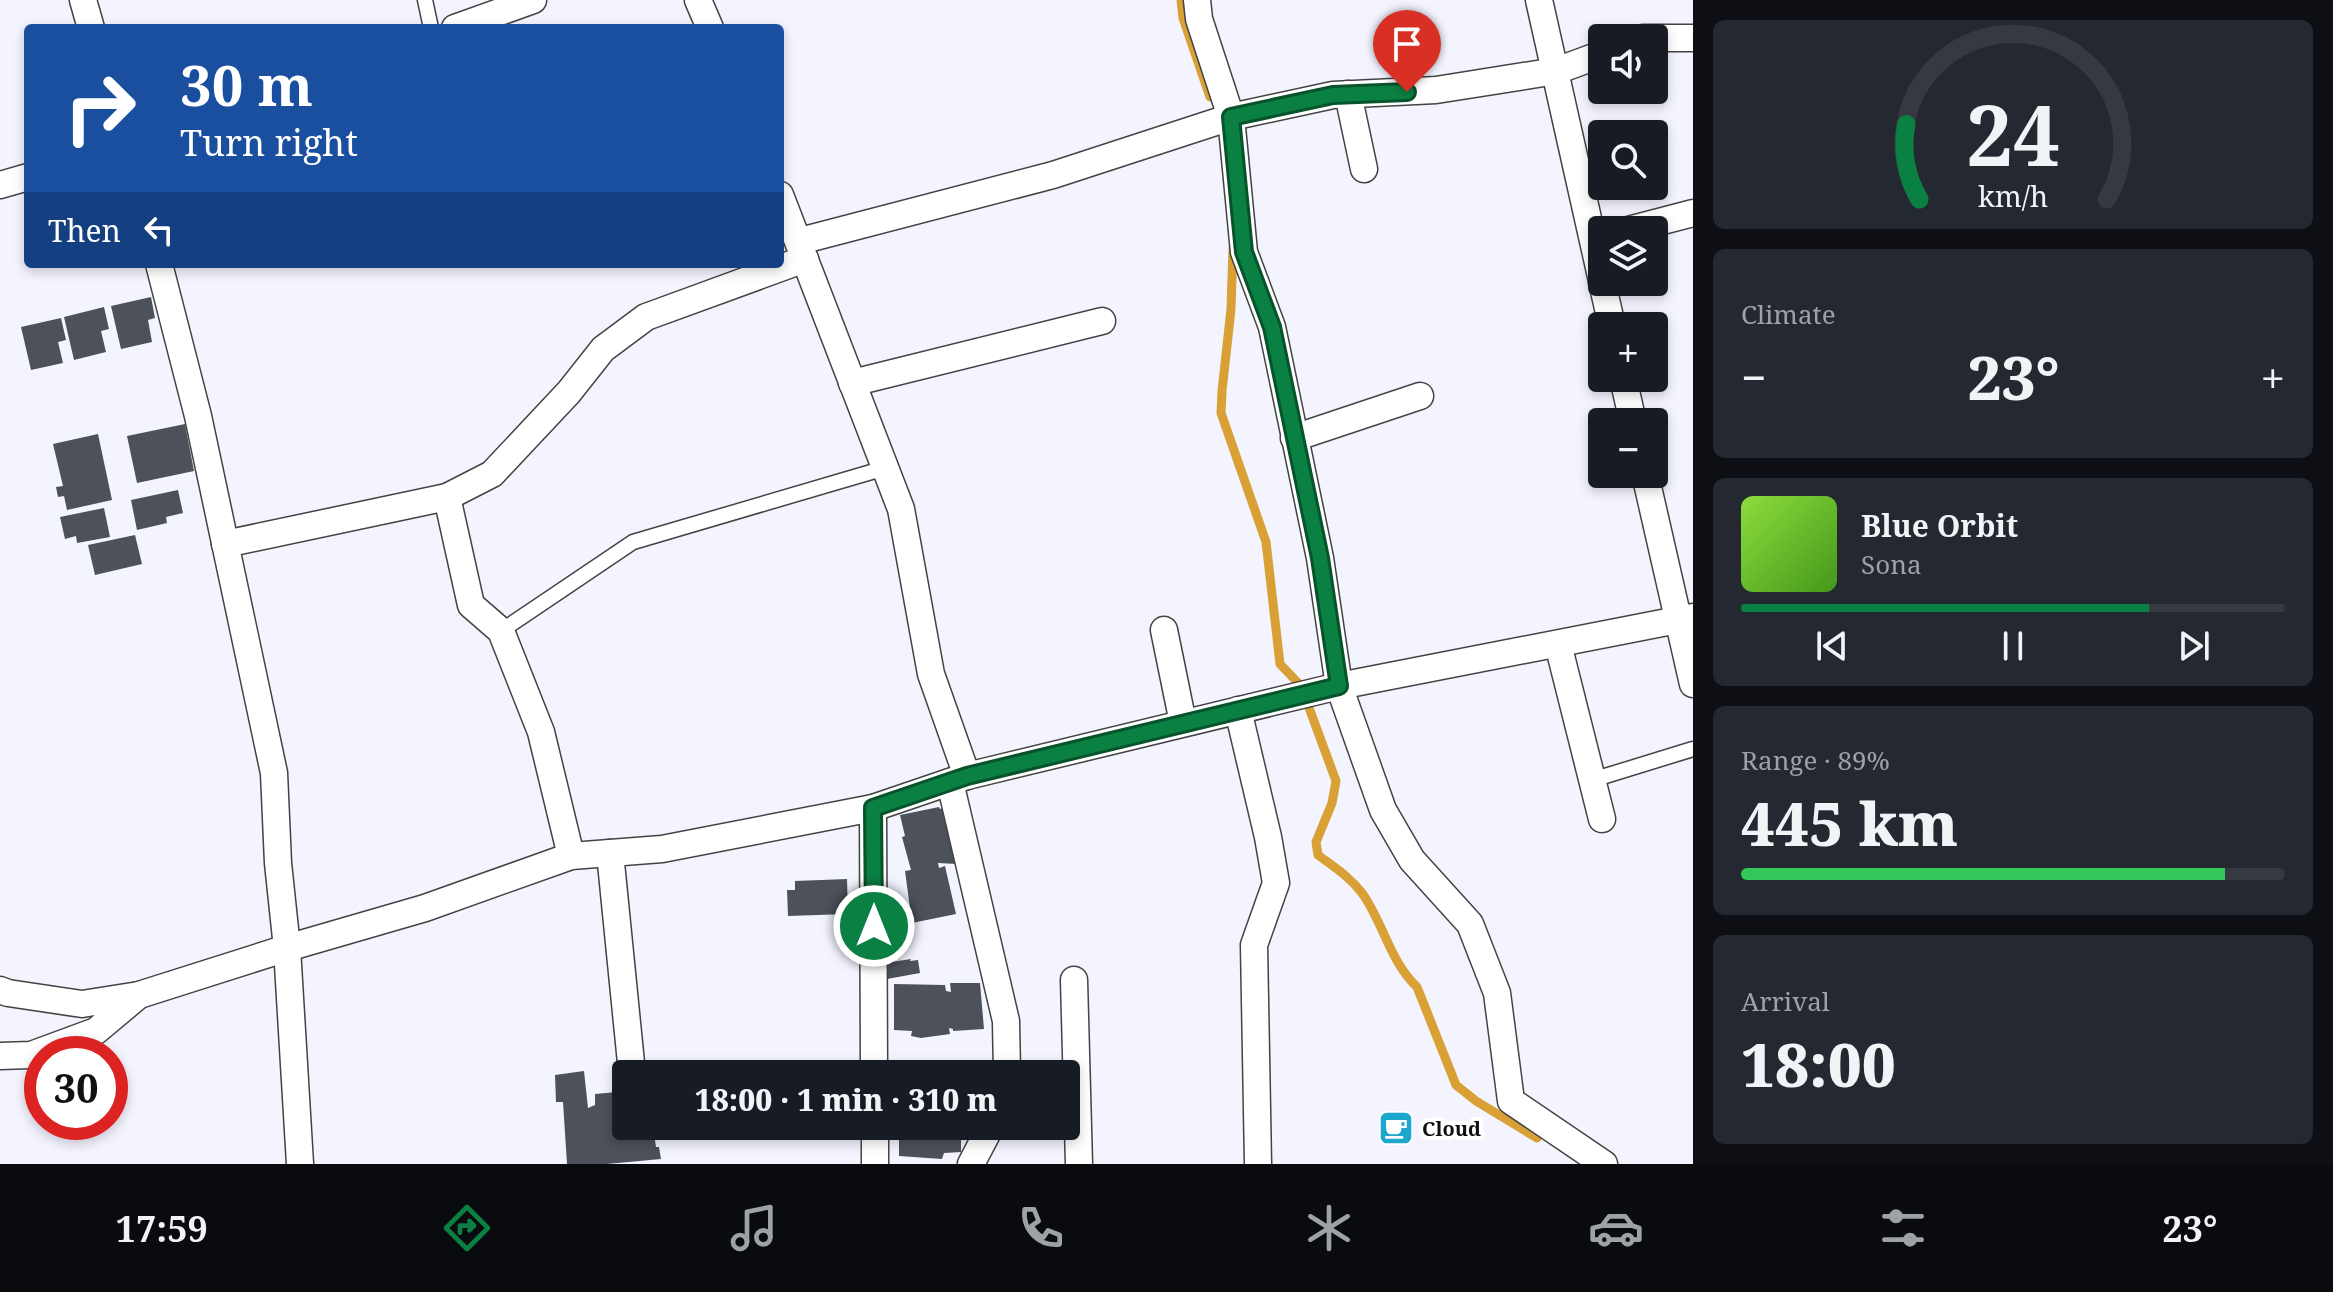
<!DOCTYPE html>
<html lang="en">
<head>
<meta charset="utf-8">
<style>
	:root { --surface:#171b24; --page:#242831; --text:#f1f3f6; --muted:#9ea1a6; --line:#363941; --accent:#0b8043 }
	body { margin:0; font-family:"Noto Serif",serif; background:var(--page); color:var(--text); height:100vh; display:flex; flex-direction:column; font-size:30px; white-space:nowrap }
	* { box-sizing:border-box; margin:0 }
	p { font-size:26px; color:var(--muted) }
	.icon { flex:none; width:44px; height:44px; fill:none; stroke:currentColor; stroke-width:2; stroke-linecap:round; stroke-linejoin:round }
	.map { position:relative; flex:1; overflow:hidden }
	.panel { display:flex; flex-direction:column; gap:20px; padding:20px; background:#0d0f14; width:640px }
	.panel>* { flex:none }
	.hud { position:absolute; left:24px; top:24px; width:760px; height:244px; border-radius:8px; box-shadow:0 4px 12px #0003; background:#1a4fa0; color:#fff; overflow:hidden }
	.fabs { position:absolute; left:1588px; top:24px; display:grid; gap:16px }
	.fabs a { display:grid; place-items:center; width:80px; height:80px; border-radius:8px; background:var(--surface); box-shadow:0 4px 12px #0003; font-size:40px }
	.speed { position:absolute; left:24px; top:1036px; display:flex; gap:16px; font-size:40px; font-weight:700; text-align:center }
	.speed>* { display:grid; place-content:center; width:104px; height:104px; border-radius:50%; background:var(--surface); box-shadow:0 4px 12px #0003; line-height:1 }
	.speed .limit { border:12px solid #d22; background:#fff; color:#111 }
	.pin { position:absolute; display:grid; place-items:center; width:68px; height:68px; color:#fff; margin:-82px -34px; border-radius:50% 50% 50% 0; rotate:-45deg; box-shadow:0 0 8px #0007 }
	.pin .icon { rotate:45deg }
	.me { position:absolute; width:88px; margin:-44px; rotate:0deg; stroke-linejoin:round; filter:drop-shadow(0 0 6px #0008) }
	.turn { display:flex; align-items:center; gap:28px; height:168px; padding:0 24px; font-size:36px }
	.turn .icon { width:104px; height:104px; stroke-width:2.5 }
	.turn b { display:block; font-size:56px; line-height:68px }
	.then { display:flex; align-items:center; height:76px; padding:0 24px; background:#0003; gap:16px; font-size:30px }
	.big { font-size:60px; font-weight:800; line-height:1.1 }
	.panel .widget { flex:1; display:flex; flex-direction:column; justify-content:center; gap:12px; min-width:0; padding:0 28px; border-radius:12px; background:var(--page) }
	.panel .dial { align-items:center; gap:0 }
	.dial svg { height:208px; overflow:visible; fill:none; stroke:var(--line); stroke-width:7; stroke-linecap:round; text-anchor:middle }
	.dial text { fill:var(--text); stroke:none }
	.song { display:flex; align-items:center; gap:24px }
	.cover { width:96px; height:96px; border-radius:12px; background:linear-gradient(135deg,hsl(90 70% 55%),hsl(100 70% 35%)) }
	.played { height:8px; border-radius:4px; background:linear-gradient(90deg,var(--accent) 75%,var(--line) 75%) }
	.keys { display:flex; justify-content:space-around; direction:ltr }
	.heat { display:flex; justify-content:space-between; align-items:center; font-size:44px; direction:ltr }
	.charge { height:12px; border-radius:6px; background:linear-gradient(90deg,#34c759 89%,var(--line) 0) }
	.trip { position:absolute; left:612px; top:1060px; width:468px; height:80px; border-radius:8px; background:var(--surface); box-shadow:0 4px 12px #0003; font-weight:800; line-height:80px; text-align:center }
	.tab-bar { display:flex; height:128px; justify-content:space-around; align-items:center; background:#090b0e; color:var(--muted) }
	.tab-bar .icon { width:56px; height:56px }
	.tab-bar .current { color:var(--accent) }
	.tab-bar b { font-size:36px; color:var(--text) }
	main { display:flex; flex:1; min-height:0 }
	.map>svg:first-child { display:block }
</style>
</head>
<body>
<main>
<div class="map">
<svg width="1693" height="1164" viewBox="0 0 1693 1164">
	<rect width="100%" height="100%" fill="#f4f4ff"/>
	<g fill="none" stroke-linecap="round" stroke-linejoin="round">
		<!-- stream -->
		<g stroke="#d8a035" stroke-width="9">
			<polyline points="1181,0 1183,18 1210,97"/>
			<path d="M 1233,248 L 1231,309 L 1222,391 L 1221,413 L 1266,542 L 1280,664 L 1301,686 L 1336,781 L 1332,803 L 1316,842 L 1318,855 C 1334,867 1350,877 1362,893 C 1383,922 1390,962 1417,987 L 1456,1085 L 1476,1101 L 1537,1138"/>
		</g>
	</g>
	<!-- building -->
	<g fill="#4c515a">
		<polygon points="151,297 155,318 148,320 152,342 121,349 111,306"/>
		<polygon points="104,307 109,329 101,331 106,352 74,360 64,317"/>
		<polygon points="61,318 66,340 58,342 63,363 31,370 21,327"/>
		<polygon points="185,424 194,471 137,483 127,436"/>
		<polygon points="98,434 112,500 67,510 64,496 58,497 56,487 63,486 53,444"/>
		<polygon points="178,490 183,513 166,517 167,523 137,530 131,500"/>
		<polygon points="104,508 110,537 77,543 76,536 65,539 60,517"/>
		<polygon points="135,535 142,564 95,575 88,545"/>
		<polygon points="939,807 940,809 946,807 957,864 938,863 939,868 945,866 956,914 912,923 905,871 911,870 902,837 905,836 900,815"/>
		<polygon points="847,879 848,914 788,916 787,890 795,890 795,881"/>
		<polygon points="911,959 910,961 918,960 920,973 887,979 885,963"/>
		<polygon points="950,983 980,983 984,1029 953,1031 953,1029 949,1028 950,1034 921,1038 911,1036 912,1031 894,1030 894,984 945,985 946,991 951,992"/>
		<polygon points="916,1062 997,1065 997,1074 916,1074"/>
		<polygon points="1065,1065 1066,1074 1021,1074 1021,1067"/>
		<polygon points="584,1071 588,1108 595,1105 595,1094 617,1092 618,1104 626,1103 626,1126 676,1126 677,1132 654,1133 656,1147 659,1147 661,1159 607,1164 567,1164 563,1102 556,1102 555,1075"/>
		<polygon points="899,1126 961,1126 961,1152 944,1153 942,1159 899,1156"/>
	</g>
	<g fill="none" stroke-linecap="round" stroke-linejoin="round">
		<!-- service casing -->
		<g stroke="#434343" stroke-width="17">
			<g id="service">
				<polyline points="425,0 431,28"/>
				<polyline points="501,631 633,542 885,468"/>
				<polyline points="1592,780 1693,749"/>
			</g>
		</g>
		<!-- minor casing -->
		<g stroke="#434343" stroke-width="29">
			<g id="minor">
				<polyline points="83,0 91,28"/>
				<polyline points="698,0 710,28"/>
				<polyline points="1197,0 1199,19 1231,117 1244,252 1272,327 1320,558 1339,686 1383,810 1412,860 1470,924 1497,993 1511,1101 1604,1164"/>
				<polyline points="1539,0 1602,281"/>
				<polyline points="455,28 533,0"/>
				<polyline points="1643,38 1693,38"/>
				<polyline points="1348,94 1364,169"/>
				<polyline points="0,185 28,177"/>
				<polyline points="780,195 901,509 931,674 967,776"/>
				<polyline points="1628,230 1693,213"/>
				<polyline points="800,241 1053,175 1231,117 1333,95 1436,90 1556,71 1602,54"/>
				<polyline points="159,264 198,416 274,773 278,863 287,948 300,1164"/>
				<polyline points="1602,282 1612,326"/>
				<polyline points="1623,378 1633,422"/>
				<polyline points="852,383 1102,321"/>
				<polyline points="1294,438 1420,396"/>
				<polyline points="1645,474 1693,684"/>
				<polyline points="447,497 471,605 501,631 541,732 571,856"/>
				<polyline points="225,544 447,497 492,474 569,392 603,349 646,317 805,259"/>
				<polyline points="1164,630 1183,723"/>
				<polyline points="1558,644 1602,819"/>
				<polyline points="1238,710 1268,837 1276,883 1254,945 1258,1164"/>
				<polyline points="950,782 1006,1021 1007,1074"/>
				<polyline points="873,808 874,1074"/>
				<polyline points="610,853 632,1073"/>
				<polyline points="1074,980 1079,1164"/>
				<polyline points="0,990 8,993 82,1004 139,995 287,948 425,908 571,856 662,849 873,808 967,776 1339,686 1693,617"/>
				<polyline points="0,1056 31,1055 96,1031 139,995"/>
				<polyline points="875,1126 875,1164"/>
				<polyline points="971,1164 991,1126"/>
			</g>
		</g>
		<!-- service -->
		<use href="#service" stroke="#fff" stroke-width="14"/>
		<!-- minor -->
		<use href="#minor" stroke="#fff" stroke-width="26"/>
	</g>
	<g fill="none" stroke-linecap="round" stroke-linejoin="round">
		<!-- route casing -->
		<g stroke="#07532c" stroke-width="20">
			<polyline id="route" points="874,926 873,808 967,776 1339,686 1320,558 1272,327 1244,252 1231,117 1333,95 1407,92"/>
		</g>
		<!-- route -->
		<use href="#route" stroke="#0b8043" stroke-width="14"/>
	</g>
	<!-- icons -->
	<defs>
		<g id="cafe-square" transform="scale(1.8)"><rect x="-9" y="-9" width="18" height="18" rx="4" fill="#1ca7cd" stroke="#fff"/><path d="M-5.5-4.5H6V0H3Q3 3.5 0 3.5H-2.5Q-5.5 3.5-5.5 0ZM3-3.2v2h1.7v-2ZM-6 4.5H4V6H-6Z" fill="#fff"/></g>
	</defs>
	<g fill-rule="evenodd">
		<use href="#cafe-square" x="1396" y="1128"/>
	</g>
	<g text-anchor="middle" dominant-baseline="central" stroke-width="8" stroke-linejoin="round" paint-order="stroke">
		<!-- poi labels -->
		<g font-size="20" font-weight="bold" fill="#101010" stroke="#fff" text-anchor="start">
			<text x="1422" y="1128">Cloud</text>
		</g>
	</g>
</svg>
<div class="fabs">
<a><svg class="icon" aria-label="sound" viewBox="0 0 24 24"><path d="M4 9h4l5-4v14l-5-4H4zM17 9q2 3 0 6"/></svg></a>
<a><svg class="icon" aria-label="search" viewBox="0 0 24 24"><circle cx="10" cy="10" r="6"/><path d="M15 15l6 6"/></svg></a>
<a><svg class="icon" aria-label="layers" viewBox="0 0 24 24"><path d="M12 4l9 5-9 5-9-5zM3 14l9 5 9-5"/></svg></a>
<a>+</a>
<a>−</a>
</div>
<div class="speed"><div class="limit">30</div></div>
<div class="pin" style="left:1407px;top:92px;background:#d93025"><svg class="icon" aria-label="arrive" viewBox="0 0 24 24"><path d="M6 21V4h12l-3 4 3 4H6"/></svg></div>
<svg class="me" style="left:874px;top:926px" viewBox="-20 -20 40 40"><circle r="17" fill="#0b8043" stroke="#fff" stroke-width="3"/><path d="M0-11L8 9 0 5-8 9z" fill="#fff"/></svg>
<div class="trip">18:00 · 1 min · 310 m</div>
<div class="hud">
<div class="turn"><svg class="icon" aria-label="right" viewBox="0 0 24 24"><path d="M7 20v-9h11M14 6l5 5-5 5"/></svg><div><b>30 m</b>Turn right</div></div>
<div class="then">Then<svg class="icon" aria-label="left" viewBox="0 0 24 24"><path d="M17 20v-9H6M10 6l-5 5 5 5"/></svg></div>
</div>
</div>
<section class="panel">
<div class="widget dial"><svg viewBox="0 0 100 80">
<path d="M14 69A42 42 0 1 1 86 69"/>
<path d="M14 69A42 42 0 0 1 9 40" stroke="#0b8043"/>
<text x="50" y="56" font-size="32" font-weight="700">24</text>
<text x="50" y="72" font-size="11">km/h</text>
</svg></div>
<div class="widget"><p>Climate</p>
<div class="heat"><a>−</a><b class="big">23°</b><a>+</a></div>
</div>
<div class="widget">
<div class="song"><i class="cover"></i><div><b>Blue Orbit</b><p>Sona</p></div></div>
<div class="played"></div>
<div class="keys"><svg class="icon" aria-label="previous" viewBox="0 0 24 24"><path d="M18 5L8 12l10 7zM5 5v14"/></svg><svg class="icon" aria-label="pause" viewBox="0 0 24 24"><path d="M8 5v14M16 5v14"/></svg><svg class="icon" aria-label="next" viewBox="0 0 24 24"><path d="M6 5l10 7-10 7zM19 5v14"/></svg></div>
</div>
<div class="widget"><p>Range · 89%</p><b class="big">445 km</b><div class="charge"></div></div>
<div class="widget"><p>Arrival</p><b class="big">18:00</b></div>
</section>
</main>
<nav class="tab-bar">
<b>17:59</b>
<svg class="icon current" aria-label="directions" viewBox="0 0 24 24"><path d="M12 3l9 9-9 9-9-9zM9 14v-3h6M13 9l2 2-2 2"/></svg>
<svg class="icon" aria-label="music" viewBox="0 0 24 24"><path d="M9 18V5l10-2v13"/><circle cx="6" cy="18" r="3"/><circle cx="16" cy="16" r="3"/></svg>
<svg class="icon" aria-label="phone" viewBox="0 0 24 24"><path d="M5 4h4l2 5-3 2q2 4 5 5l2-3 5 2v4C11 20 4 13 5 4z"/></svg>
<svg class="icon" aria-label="climate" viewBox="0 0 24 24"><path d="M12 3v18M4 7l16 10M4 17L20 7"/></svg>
<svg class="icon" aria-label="car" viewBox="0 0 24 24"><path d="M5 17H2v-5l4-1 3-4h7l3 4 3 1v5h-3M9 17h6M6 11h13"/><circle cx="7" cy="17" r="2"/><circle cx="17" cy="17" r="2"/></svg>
<svg class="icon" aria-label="filters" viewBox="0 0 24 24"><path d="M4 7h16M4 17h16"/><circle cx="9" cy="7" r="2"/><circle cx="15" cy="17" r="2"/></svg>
<b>23°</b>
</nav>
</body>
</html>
